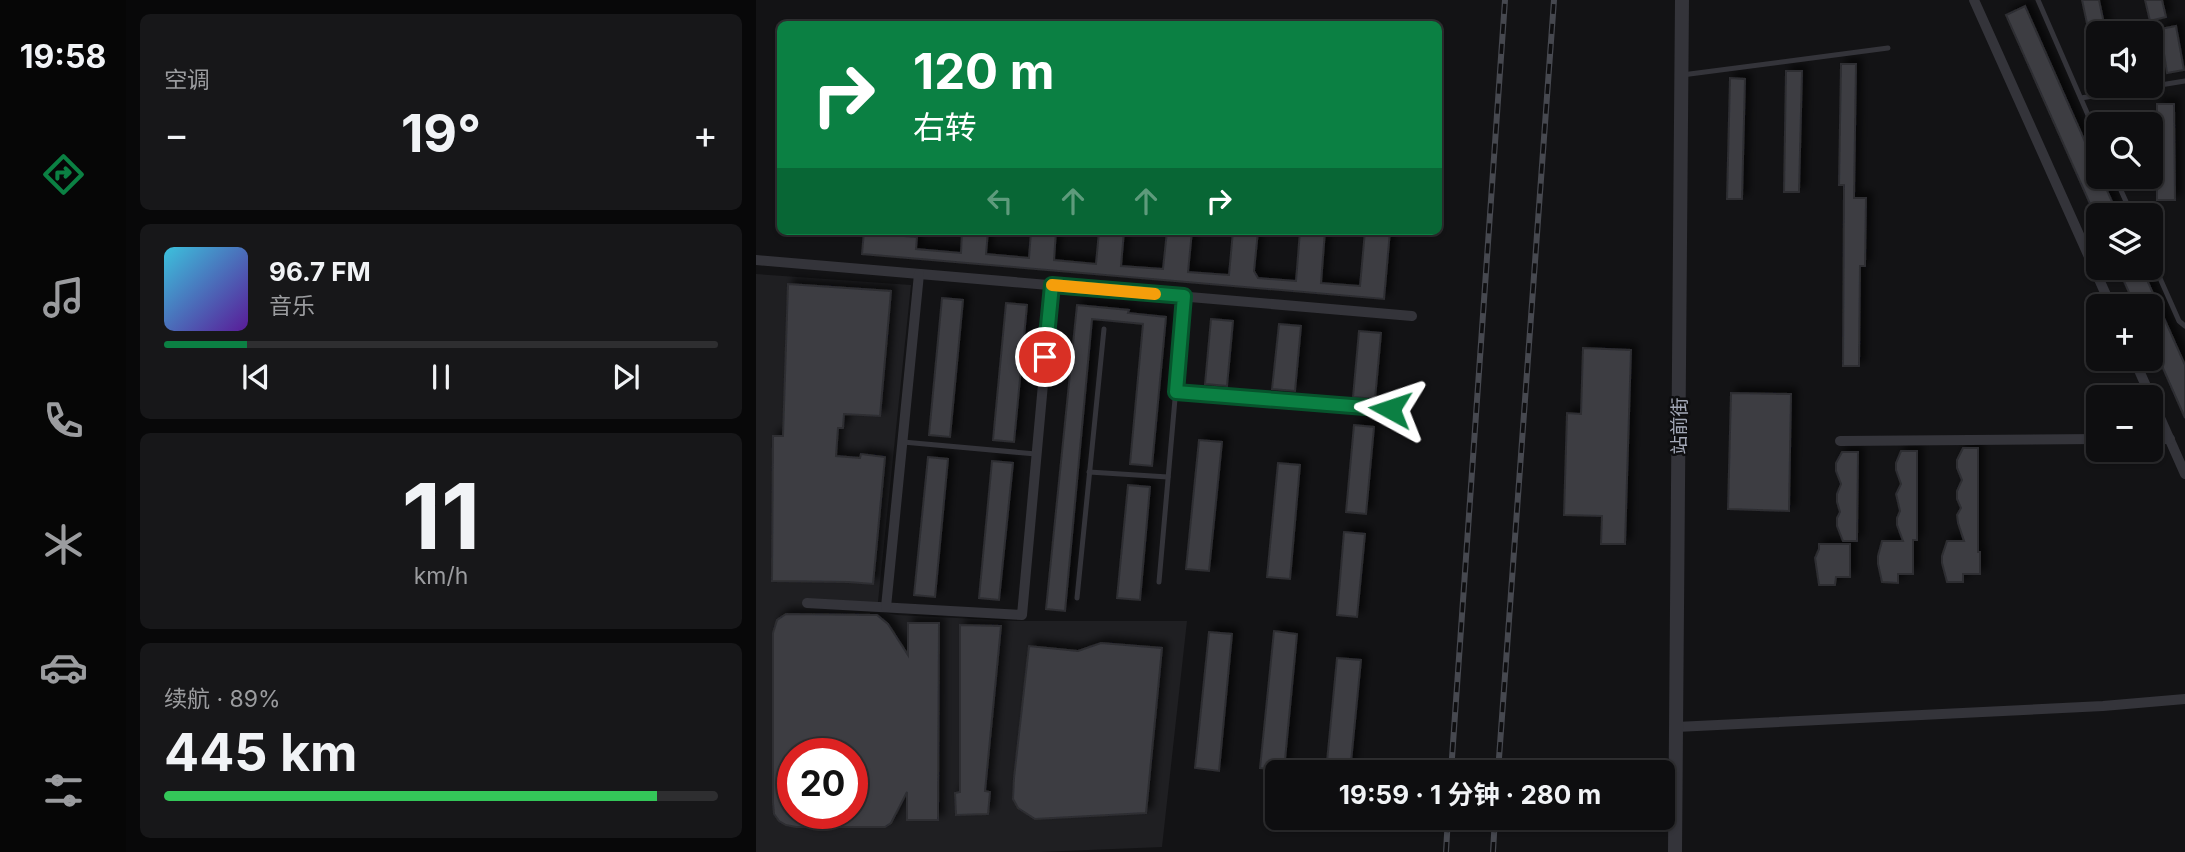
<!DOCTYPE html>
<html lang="zh">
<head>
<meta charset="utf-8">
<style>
	:root { --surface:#0e0e10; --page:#171719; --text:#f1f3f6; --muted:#9b9c9f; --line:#2e2e30; --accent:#0b8043 }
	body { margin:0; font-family:Inter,"Noto Sans SC",sans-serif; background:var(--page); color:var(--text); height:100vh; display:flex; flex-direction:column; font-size:26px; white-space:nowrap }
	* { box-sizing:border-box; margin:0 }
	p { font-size:23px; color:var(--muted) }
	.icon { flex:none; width:38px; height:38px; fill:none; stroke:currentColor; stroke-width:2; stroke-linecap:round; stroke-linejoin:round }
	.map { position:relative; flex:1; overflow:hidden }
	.drawer { display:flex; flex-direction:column; gap:14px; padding:14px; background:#080809; width:630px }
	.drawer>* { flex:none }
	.banner { position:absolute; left:21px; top:21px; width:665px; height:214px; border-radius:10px; box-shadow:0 2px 5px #0004,0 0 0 2px var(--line); background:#0b8043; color:#fff; overflow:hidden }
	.buttons { position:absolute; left:1330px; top:21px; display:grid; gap:14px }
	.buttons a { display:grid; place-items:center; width:77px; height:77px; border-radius:10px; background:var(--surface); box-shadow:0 2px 5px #0004,0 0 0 2px var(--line); font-size:35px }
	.speed { position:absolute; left:21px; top:738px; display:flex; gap:14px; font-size:35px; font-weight:700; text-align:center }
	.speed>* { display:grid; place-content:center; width:91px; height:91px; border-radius:50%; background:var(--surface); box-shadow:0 2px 5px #0004,0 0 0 2px var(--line); line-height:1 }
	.speed .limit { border:10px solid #d22; background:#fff; color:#111 }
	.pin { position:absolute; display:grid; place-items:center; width:60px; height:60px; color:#fff; margin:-30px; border:4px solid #fff; border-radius:50%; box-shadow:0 2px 7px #0007 }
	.me { position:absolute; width:77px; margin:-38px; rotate:275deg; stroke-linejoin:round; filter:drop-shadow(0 0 5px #0008) }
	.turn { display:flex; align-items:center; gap:24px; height:147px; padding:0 21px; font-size:32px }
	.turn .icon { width:91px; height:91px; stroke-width:2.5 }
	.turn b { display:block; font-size:49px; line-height:60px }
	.lanes { display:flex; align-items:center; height:66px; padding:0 21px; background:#0003; justify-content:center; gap:35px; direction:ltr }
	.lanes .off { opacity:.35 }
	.big { font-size:52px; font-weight:700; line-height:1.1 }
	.drawer .card { flex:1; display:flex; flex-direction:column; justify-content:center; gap:10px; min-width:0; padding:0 24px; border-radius:10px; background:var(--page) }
	.drawer .dial { align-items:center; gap:0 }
	.dial b { font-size:91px; line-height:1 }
	.song { display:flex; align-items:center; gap:21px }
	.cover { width:84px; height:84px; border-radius:10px; background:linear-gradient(135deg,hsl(190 70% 55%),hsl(270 70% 35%)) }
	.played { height:7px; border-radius:4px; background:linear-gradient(90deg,var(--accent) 15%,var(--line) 15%) }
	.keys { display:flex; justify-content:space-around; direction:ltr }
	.heat { display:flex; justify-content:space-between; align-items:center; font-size:38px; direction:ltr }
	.charge { height:10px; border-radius:5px; background:linear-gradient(90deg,#34c759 89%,var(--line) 0) }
	.trip { position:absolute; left:509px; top:760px; width:410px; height:70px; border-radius:10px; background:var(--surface); box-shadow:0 2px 5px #0004,0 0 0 2px var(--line); font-weight:700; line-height:70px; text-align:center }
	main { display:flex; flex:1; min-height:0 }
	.tab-bar { display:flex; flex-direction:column; width:126px; justify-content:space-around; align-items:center; background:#060606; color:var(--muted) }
	.tab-bar .icon { width:49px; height:49px }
	.tab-bar .selected { color:var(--accent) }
	.tab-bar b { font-size:32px; color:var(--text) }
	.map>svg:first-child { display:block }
</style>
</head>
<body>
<main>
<nav class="tab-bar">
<b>19:58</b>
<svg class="icon selected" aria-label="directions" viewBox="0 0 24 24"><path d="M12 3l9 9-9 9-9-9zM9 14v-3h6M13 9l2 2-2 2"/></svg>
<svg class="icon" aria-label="music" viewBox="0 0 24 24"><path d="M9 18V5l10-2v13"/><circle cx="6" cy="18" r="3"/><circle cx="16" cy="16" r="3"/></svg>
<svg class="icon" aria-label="phone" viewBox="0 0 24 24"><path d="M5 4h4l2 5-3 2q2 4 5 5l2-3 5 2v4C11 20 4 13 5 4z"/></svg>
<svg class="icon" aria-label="climate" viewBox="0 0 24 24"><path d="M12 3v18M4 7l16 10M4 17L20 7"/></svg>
<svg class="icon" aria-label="car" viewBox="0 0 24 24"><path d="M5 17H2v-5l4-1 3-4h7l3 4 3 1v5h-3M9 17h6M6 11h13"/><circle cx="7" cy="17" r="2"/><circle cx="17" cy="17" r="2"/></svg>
<svg class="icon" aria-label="filters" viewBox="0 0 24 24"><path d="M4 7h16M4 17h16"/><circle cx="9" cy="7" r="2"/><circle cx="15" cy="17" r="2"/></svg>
</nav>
<section class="drawer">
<div class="card"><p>空调</p>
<div class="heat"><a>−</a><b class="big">19°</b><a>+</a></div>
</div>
<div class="card">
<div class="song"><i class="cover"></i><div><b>96.7 FM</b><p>音乐</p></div></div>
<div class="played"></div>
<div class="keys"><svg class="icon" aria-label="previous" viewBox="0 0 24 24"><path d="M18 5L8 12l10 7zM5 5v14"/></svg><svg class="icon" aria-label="pause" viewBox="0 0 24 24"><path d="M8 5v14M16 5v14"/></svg><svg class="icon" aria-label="next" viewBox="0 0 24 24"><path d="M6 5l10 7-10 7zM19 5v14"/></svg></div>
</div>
<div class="card dial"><b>11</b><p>km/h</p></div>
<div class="card"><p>续航 · 89%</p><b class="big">445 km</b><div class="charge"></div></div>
</section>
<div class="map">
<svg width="1429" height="852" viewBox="0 0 1429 852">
	<defs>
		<filter id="shadow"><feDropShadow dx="5.5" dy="-5.5" stdDeviation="3.5" flood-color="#0009"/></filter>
	</defs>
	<rect width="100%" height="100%" fill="#131315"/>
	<!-- built -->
	<path fill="#1f1f22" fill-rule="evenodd" d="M 0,274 L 155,285 L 121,611 L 141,615 L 261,621 L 431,621 L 406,847 L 284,852 L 0,852 ZM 37,754 L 96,754 L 96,814 L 37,814 Z"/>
	<!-- building -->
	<g fill="#3c3d43" stroke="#2d2d31" stroke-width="2" fill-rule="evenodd" filter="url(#shadow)">
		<polygon points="1326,0 1343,0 1350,33 1333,33"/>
		<polygon points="1389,0 1406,0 1410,17 1394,21"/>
		<polygon points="1269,6 1342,171 1342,177 1345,177 1362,215 1339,215 1250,15"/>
		<polygon points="1420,26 1428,70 1411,73 1404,29"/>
		<polygon points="1085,64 1100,64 1098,198 1110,198 1109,266 1104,266 1103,366 1087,366 1088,185 1083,185"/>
		<polygon points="1030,71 1046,71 1043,192 1028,192"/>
		<polygon points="974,78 989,79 986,199 971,199"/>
		<polygon points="1401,104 1418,104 1419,200 1401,200"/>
		<polygon points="108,231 123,231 123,234 161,237 160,249 205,253 206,231 232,231 230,254 273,258 275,231 300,231 298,260 340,264 343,231 368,231 365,266 407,269 411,231 436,231 432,272 473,275 477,231 502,231 498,271 502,278 540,281 544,231 569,231 565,283 604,286 609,231 634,231 628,299 106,254"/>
		<polygon points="1387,271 1429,365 1429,418 1395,341 1395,306 1379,306 1367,279"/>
		<polygon points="32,284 135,291 124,416 88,414 87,428 82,428 80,456 104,458 105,454 129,457 117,584 92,582 16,581 17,436 27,436"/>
		<polygon points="186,298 207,300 194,437 173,435"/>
		<polygon points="250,303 271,305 258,442 237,440"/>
		<polygon points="321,305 373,310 372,313 410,317 396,466 374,464 387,324 336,319 309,611 290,609"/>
		<polygon points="455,319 477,321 471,386 449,384"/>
		<polygon points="523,324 545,326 539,391 516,389"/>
		<polygon points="603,331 625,333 619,399 597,397"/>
		<polygon points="827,348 875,350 869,544 845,544 846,516 808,515 811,413 825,414"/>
		<polygon points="975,393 1035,394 1033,511 972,509"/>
		<polygon points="598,425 618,427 610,514 590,512"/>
		<polygon points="443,440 466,442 453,571 430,569"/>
		<polygon points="1207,448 1222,448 1222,552 1224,552 1224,574 1207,574 1207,582 1191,582 1186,563 1186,556 1191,541 1208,541 1202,523 1201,515 1205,508 1201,499 1201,491 1206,480 1201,468 1201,460"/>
		<polygon points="1145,451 1161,451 1161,540 1157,540 1157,574 1142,574 1142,583 1126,582 1122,564 1122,556 1126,541 1147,541 1141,525 1141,518 1144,511 1140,494 1145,484 1140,470 1140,463"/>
		<polygon points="1086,452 1102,452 1101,541 1087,541 1081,526 1081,518 1084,512 1081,502 1081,494 1085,484 1080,471 1080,463"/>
		<polygon points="172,457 192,459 179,597 158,595"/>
		<polygon points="236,461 257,463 243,600 223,598"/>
		<polygon points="522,463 544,465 534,579 511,577"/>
		<polygon points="372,485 394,487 384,600 361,598"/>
		<polygon points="588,532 609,534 601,617 581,615"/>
		<polygon points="1063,544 1094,544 1094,577 1080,577 1079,585 1063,585 1059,558 1063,549"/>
		<path d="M 30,614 L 121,615 L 132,624 L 152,655 L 152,623 L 183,623 L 182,820 L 151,820 L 151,792 L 135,823 L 129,827 L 40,827 L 30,825 L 23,821 L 18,814 L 17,803 L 17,633 L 21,620 ZM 37,754 L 96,754 L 96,814 L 37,814 Z"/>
		<polygon points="204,625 245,626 229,791 234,792 232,814 200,815 199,793 204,792"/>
		<polygon points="518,631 541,634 528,770 504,768"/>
		<polygon points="453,632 476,634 463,771 439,768"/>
		<polygon points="345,643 406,648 390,813 279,819 262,808 257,799 258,778 273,646 322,651"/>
		<polygon points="581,658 605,660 594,772 570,772"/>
	</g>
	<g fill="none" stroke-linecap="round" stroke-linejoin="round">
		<!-- service -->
		<g stroke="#34343a" stroke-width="5">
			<polyline points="1282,0 1342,138"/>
			<polyline points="926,75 1132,48"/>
			<polyline points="1325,98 1429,81"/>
			<polyline points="1359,177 1376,215"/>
			<polyline points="1395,258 1423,321 1429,326"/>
			<polyline points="420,392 633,409"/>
			<polyline points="147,442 280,454"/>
			<polyline points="333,472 412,477"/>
			<polyline points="403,582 428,296"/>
			<polyline points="321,598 348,329"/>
		</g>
		<!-- minor -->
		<g stroke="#34343a" stroke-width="10">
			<polyline points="1218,0 1355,306"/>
			<polyline points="0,260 656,316"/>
			<polyline points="1378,359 1429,474"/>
			<polyline points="1395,439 1414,439"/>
			<polyline points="1084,441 1342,439"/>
			<polyline points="51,603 266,615 296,285"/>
			<polyline points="130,607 163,274"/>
			<polyline points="920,727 1347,706 1429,699"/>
		</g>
		<!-- tertiary -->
		<polyline stroke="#34343a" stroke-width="14" points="919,852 926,0"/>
		<!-- rail casing -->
		<g stroke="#46484f" stroke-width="6">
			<g id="rail">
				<polyline points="695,772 749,0"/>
				<polyline points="742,772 798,0"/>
				<polyline points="690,852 692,817"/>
				<polyline points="737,852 739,817"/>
			</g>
		</g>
		<!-- rail -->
		<use href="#rail" stroke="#0e0e10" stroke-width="3.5" stroke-dasharray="10" stroke-linecap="butt"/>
	</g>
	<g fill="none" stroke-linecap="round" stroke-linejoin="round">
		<!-- route casing -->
		<g stroke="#07532c" stroke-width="18">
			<polyline id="route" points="289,357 296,285 428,296 420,392 634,409"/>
		</g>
		<!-- route -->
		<use href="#route" stroke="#0b8043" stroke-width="12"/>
		<!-- slow -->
		<polyline stroke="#f59e0b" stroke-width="12" points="296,285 399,294"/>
	</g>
	<g text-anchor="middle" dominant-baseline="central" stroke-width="5" stroke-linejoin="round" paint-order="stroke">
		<!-- street labels -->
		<g font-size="19" fill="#a3a8b7" stroke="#0e0e10">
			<text transform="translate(923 426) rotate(-90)">站前街</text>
		</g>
	</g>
</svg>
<div class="buttons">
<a><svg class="icon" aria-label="sound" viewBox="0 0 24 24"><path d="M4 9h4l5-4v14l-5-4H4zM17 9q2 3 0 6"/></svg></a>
<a><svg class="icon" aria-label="search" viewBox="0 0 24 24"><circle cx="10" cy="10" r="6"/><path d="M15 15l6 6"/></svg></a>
<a><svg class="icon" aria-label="layers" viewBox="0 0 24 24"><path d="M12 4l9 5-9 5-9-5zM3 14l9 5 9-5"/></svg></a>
<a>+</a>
<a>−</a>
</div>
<div class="speed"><div class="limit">20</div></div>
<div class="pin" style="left:289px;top:357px;background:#d93025"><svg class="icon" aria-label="arrive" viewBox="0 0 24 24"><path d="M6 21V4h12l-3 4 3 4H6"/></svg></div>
<svg class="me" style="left:634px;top:409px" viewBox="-20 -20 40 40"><path d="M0-17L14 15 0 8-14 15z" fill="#0b8043" stroke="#fff" stroke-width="4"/></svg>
<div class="trip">19:59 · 1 分钟 · 280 m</div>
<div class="banner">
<div class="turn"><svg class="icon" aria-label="right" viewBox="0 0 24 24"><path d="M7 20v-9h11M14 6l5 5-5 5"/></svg><div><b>120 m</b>右转</div></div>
<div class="lanes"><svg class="icon off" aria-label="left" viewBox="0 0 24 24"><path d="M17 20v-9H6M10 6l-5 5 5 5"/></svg><svg class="icon off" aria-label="ahead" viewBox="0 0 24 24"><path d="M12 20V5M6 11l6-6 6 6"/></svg><svg class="icon off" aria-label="ahead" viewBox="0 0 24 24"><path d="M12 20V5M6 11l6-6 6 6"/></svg><svg class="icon" aria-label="right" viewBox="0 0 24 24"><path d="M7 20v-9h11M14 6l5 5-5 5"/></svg></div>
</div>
</div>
</main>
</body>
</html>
